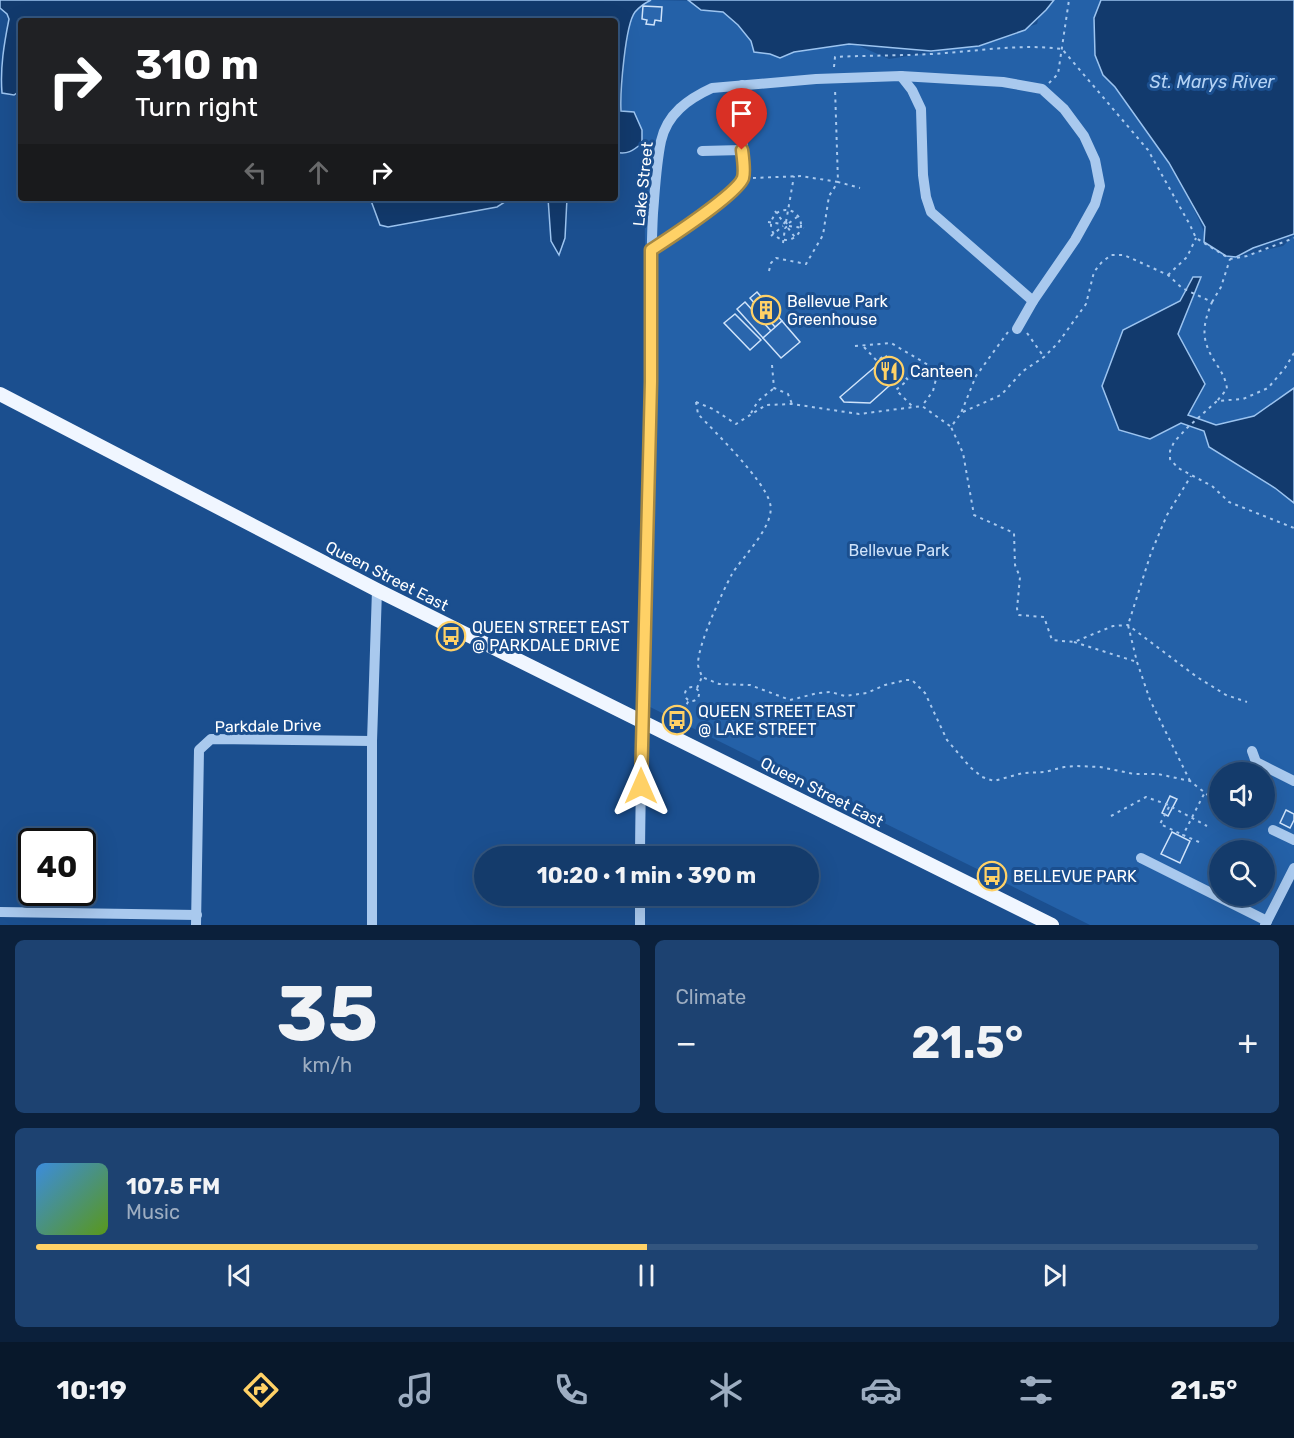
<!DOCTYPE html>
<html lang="en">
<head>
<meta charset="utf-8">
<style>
	:root { --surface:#143b6b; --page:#1d4271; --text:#f1f3f6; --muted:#9dadc1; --line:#33557e; --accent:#ffd166 }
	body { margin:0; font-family:Rubik,sans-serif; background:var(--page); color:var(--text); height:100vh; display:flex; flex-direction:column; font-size:22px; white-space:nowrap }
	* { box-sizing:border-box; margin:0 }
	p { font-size:20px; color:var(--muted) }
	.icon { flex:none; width:33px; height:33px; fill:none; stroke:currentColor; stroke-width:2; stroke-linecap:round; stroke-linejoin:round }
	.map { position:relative; height:925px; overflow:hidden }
	.sheet { display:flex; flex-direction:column; gap:15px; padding:15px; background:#0b203b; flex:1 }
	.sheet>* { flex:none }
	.banner { position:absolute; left:18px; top:18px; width:600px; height:183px; border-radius:6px; box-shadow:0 6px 24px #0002,0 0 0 2px var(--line); background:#202124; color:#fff; overflow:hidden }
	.fabs { position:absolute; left:1209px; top:762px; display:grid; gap:12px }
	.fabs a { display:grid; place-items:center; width:66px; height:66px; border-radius:50%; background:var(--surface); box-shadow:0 6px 24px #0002,0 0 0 2px var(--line); font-size:30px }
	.speed { position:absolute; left:18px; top:828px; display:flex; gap:12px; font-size:30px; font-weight:700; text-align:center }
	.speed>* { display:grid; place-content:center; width:78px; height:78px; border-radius:50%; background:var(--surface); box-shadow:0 6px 24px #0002,0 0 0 2px var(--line); line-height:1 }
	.speed .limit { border:3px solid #111; border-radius:9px; background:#fff; color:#111 }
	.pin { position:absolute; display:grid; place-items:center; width:51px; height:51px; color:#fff; margin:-62px -26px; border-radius:50% 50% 50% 0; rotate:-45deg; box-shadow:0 0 6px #0007 }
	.pin .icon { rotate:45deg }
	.me { position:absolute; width:66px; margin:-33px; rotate:0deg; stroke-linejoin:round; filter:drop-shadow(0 0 4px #0008) }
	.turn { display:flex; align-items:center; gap:21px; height:126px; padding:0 18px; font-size:27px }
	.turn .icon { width:78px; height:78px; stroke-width:2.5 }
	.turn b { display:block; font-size:42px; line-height:51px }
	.lanes { display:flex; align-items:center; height:57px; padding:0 18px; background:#0003; justify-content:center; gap:30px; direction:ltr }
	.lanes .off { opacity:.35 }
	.big { font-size:45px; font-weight:700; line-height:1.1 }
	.sheet .widget { flex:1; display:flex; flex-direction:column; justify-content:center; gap:9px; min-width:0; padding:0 21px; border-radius:9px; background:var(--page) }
	.sheet .dial { align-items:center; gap:0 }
	.dial b { font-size:78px; line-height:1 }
	.song { display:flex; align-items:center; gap:18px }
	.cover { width:72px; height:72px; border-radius:9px; background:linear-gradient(135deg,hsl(210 70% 55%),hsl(90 70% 35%)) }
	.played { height:6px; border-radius:3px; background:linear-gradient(90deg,var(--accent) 50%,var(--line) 50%) }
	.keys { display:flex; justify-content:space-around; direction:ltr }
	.heat { display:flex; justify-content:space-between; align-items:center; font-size:33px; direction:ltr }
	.sheet .tiles { flex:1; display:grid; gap:15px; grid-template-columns:1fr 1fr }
	.widget:last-child { grid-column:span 2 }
	.trip { position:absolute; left:474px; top:846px; width:345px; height:60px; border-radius:30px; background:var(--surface); box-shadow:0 6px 24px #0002,0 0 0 2px var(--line); font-weight:700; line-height:60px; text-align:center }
	.dock { display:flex; height:96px; justify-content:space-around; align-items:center; background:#08182b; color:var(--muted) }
	.dock .icon { width:42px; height:42px }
	.dock .on { color:var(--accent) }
	.dock b { font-size:27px; color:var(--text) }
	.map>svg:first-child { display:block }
</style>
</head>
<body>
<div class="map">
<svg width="1294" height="925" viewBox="0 0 1294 925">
	<rect width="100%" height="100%" fill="#1b4f8f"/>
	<!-- green -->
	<path fill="#2461a8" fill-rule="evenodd" d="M 651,0 L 700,1 L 821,29 L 889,59 L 964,47 L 1037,24 L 1043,0 L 1102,0 L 1096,55 C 1137,116 1183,175 1209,244 L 1236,257 L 1283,246 L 1294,235 L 1294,388 L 1254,416 L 1215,425 L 1188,415 L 1204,384 L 1178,334 L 1200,277 L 1193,277 L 1180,301 L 1123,330 L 1150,439 L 1181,423 L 1205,431 L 1294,495 L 1294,868 L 1265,925 L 1090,925 L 650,707 L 644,156 L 639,139 L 615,137 L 622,13 ZM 1220,772 L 1264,772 L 1264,818 L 1220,818 ZM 1220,850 L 1264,850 L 1264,896 L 1220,896 Z"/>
	<!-- water -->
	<g fill="#123a6d" stroke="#9cc4f0" stroke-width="1.5">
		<path d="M 0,0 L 651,0 C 645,3 639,7 635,12 C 625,25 620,93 621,111 L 634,112 L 642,130 L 642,143 C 633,151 627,155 615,152 L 615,21 L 21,21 L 21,90 L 14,95 L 2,93 C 0,68 4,44 9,19 L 7,14 L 0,8 Z"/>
		<polygon points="688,0 1054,0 1046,10 1025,30 979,46 931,51 849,44 794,52 780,58 770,54 754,52 751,41 738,25 723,12 701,10"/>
		<polygon points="1101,0 1294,0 1294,234 1253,248 1236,257 1226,256 1204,242 1205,227 1169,163 1115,87 1103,75 1095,55 1094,18"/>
		<polygon points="370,198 511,198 497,207 388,227 380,225"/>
		<polygon points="548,198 567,198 565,238 559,255 551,241"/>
		<polygon points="1193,277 1201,277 1178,334 1205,384 1188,415 1216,425 1254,416 1294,388 1294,503 1275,488 1209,447 1204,431 1181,423 1150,439 1119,430 1102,386 1123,330 1180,301"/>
	</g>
	<!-- building -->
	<g fill="#2a66ad" stroke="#cfe3fa" stroke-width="1.5">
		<polygon points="643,6 662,7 661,21 655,20 654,25 646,24 647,20 642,19"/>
		<polygon points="757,292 782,321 775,327 750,298"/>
		<polygon points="745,302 771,331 763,338 737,309"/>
		<polygon points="735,314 761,340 750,350 724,323"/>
		<polygon points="782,321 800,342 781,358 763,338"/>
		<polygon points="883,360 898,378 870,403 844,402 840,397"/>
		<polygon points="1170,796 1177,799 1168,816 1162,813"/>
		<polygon points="1286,810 1294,814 1294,820 1290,828 1280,823"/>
		<polygon points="1172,832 1190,841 1180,863 1161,854"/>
	</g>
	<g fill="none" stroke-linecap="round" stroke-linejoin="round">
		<!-- path -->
		<g stroke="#a9c9ee" stroke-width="2" stroke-dasharray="3 4.5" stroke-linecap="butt">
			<path d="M 834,67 L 835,57 C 872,55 909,56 946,53 C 985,50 1024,44 1062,49 L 1148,150 L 1190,225 L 1196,238 L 1230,259 L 1247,256 L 1294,238"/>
			<polyline points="1049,83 1058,74 1069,0"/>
			<polyline points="753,178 801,176 838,182 835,88"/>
			<circle cx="786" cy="225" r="15"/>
			<polyline points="775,211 784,223"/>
			<polyline points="768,222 783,224"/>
			<polygon points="785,222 789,225 785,228 783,225"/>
			<polyline points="786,222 794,176"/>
			<polyline points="789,223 801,214"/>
			<polyline points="789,226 804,228"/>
			<polyline points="788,228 797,240"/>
			<polyline points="771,236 783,226"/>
			<polyline points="783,243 785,228"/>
			<polyline points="769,271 771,263 776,258 806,264 823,235 829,196 838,182 860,188"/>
			<polyline points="1168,275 1187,257 1196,238"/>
			<polyline points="1212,302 1221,287 1230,259"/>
			<polyline points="1008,332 976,376 961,413 951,427 963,453 974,515 1014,533 1015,565 1020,577 1017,609 1019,615 1044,617 1052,640 1074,642 1113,626 1128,625 1197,677 1226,695 1247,702"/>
			<polyline points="1027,333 1044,357"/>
			<polyline points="855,346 891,343 930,366 936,379 933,391 922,406"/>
			<polyline points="864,347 877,361 885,355 908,380 896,390 913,407"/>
			<polyline points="1294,353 1285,368 1268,388 1243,399 1217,401 1187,428 1174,442 1170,451 1170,459 1178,468 1212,486 1229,502 1294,528"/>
			<polyline points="772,365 774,388 788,394 792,404"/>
			<path d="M 696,402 L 698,414 C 716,433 764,480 770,503 C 776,525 743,556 732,574 C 722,593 698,644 698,664 C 698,668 701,673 702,677 L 719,684 L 750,685 L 790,700 L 818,693 L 831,692 L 845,696 L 867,693 L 885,685 L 906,680 L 912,680 L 925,693 L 947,740 L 970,767 L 982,777 L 994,781 L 1023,773 L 1045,772 L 1064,767 L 1077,766 L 1100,767 L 1134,774 L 1158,774 L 1190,781 L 1218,803"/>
			<polyline points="696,402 713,409 736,424 766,405 792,404 859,414 922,406 950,426"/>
			<path d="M 963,412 L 1001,395 L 1023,371 L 1044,357 L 1058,343 L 1086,304 L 1094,272 L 1101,263 L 1111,255 L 1124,255 L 1168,275 L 1182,288 L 1212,302 C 1202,326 1201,340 1215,362 C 1221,371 1226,379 1227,389 L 1217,401"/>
			<polyline points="751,413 758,401 773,389"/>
			<polyline points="1074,642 1137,662"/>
			<circle cx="692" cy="694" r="7"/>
			<polyline points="697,688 702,677"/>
			<polyline points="676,724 689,700"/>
			<polyline points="1190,781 1150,700 1137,662 1128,625 1151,553 1167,515 1191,476"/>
			<polyline points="1169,807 1160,824 1183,835"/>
			<polyline points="1111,816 1146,797 1166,804 1207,826"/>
			<polyline points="1199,842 1183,835 1204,794"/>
		</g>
		<!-- minor -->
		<g stroke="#a9c9ee" stroke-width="10">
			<polyline points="901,76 912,90 921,109 923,175 926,197 931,212 1033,301"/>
			<polyline points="702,151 742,150"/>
			<path d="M 651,250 C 683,229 720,208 743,178 L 742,85"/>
			<polyline points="1252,751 1256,762 1294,781"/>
			<polyline points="1273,830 1294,840"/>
			<path d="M 640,856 C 641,698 649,540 651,381 C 652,325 650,269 653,213 C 655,190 656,165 661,141 C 667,114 688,99 712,88 L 816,79 L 901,76 L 1003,82 L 1042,89 L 1064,109 L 1084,136 L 1095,160 L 1100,186 L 1095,204 L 1075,240 L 1033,301 L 1017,329"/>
			<polyline points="1141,858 1267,921"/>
			<polyline points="0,912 197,915"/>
			<polyline points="196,925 199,750 211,739 372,741"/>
			<polyline points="372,925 372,741 377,590"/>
			<polyline points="640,925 640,896"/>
			<polyline points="1265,925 1294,868"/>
		</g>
		<!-- major -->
		<polyline stroke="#f0f6ff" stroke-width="14" points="0,394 377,590 1052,925"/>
	</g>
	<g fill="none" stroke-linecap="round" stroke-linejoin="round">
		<!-- route casing -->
		<g stroke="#a68842" stroke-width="15">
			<path id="route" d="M 641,786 L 651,382 L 651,250 C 668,239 737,194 743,178 C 745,171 743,158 742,150"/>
		</g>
		<!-- route -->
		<use href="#route" stroke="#ffd166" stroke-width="10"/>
	</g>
	<!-- icons -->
	<defs>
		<g id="building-ring" transform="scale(1.5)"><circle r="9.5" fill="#1b4f8f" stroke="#ffd166" stroke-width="1.5"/><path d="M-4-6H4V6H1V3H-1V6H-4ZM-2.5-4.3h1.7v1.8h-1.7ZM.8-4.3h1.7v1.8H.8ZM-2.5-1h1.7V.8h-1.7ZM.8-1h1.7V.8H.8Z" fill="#ffd166"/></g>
		<g id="restaurant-ring" transform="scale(1.5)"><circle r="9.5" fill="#1b4f8f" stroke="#ffd166" stroke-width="1.5"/><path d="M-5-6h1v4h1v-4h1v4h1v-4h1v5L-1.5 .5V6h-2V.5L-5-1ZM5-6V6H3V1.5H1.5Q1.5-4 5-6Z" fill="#ffd166"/></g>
		<g id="bus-ring" transform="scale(1.5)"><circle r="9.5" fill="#1b4f8f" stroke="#ffd166" stroke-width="1.5"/><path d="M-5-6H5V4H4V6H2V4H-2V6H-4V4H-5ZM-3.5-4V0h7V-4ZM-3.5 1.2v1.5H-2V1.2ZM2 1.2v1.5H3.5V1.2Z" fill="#ffd166"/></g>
	</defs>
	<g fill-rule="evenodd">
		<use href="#building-ring" x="766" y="310"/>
		<use href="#restaurant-ring" x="889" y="371"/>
		<use href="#bus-ring" x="451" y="636"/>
		<use href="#bus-ring" x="677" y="720"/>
		<use href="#bus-ring" x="992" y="876"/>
	</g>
	<g text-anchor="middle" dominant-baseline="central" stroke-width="6" stroke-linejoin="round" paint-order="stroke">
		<!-- street labels -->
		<g font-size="16" fill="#fff" stroke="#1b4f8f">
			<text transform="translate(643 184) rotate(-84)">Lake Street</text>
			<text transform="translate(387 576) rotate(27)">Queen Street East</text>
			<text transform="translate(268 726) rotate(-1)">Parkdale Drive</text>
			<text transform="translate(822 792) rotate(27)">Queen Street East</text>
		</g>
		<!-- poi labels -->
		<g font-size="16" fill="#fff" stroke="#1b4f8f" text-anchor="start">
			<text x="787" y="301">Bellevue Park<tspan x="787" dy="18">Greenhouse</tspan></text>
			<text x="910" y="371">Canteen</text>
			<text x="472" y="627">QUEEN STREET EAST<tspan x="472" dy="18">@ PARKDALE DRIVE</tspan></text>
			<text x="698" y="711">QUEEN STREET EAST<tspan x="698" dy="18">@ LAKE STREET</tspan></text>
			<text x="1013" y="876">BELLEVUE PARK</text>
		</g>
		<!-- park labels -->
		<g font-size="16" fill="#cfe3fa" stroke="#1b4f8f">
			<text x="899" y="550">Bellevue Park</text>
		</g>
		<!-- water labels -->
		<g font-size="18" font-style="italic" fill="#b5d3f5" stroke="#1b4f8f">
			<text x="1212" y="82">St. Marys River</text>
		</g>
	</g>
</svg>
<div class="fabs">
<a><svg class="icon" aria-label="sound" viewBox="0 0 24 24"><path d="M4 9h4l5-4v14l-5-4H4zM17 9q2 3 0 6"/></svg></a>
<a><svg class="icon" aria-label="search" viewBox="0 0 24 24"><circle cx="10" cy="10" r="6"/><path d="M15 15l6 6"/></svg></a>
</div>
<div class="speed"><div class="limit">40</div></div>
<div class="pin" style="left:742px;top:150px;background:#d93025"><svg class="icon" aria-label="arrive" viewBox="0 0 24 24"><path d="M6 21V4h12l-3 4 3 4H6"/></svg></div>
<svg class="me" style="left:641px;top:786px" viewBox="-20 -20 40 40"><path d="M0-17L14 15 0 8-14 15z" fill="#ffd166" stroke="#fff" stroke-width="4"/></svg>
<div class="trip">10:20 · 1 min · 390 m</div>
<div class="banner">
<div class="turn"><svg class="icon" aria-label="right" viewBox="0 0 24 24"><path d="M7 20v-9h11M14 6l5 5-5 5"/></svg><div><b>310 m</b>Turn right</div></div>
<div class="lanes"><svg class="icon off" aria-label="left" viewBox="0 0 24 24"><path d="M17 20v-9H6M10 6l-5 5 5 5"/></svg><svg class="icon off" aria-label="ahead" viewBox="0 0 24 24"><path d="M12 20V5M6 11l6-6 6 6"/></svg><svg class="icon" aria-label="right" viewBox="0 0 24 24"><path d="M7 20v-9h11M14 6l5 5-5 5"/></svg></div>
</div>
</div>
<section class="sheet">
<div class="tiles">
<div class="widget dial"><b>35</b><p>km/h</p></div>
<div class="widget"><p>Climate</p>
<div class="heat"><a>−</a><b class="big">21.5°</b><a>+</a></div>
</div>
<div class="widget">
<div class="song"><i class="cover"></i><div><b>107.5 FM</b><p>Music</p></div></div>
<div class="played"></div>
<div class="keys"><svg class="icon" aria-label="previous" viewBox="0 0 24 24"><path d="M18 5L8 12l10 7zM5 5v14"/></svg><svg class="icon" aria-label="pause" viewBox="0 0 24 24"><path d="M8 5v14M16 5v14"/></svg><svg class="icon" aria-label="next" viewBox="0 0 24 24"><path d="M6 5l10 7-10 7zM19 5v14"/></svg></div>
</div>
</div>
</section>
<nav class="dock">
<b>10:19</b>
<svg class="icon on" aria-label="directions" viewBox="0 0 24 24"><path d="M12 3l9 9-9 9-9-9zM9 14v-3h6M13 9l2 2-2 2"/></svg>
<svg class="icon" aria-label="music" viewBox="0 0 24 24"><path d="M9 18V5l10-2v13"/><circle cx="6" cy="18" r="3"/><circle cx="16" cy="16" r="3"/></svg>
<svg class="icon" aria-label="phone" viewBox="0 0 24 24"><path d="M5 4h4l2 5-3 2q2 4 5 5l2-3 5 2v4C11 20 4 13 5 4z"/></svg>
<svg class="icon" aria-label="climate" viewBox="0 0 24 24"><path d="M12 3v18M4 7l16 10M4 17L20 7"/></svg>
<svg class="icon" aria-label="car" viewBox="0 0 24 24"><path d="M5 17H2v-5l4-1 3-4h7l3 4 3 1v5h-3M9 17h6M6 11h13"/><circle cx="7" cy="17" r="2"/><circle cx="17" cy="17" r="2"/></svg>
<svg class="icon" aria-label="filters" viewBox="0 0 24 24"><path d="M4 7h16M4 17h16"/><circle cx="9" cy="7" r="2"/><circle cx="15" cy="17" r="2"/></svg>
<b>21.5°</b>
</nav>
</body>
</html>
